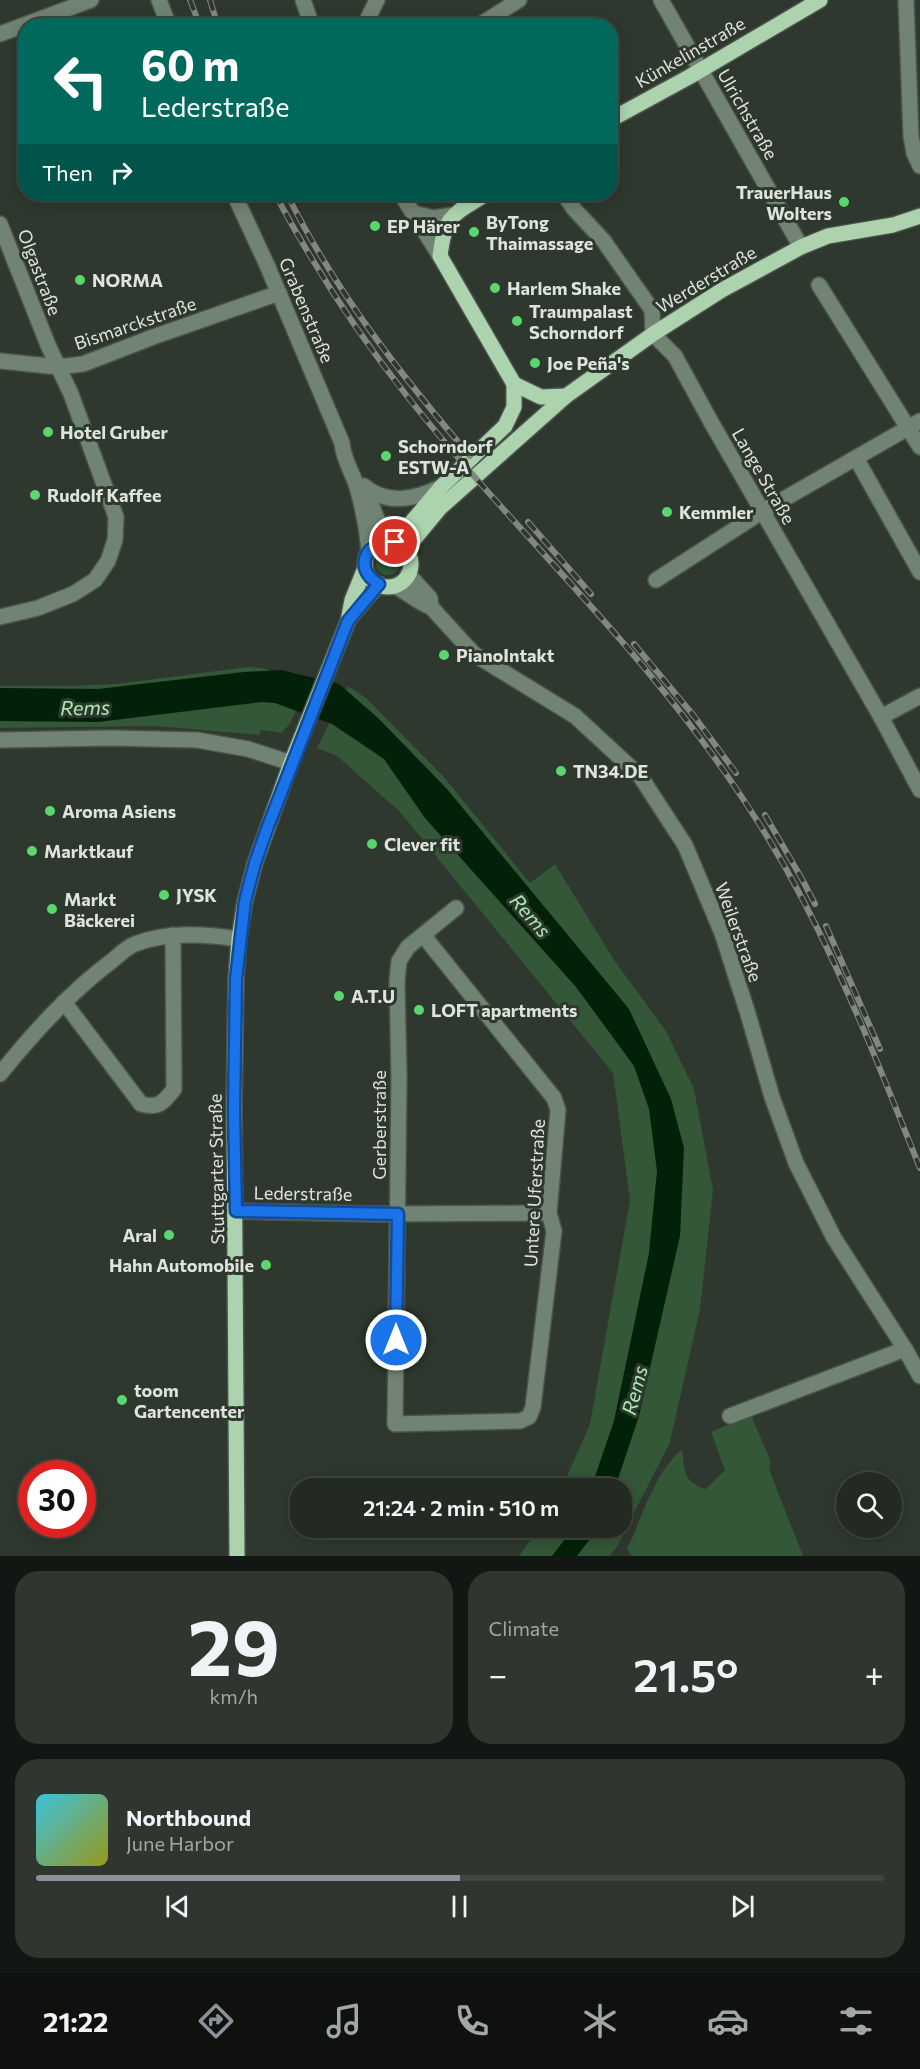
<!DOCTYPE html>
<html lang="en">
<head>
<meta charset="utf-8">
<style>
	:root { --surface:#222a22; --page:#2e362f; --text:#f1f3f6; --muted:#a2a7a5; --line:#3f4640; --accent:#8c9099 }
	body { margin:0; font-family:Commissioner,sans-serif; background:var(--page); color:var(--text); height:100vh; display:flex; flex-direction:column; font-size:22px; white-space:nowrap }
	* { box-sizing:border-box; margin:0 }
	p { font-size:20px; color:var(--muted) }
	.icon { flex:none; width:33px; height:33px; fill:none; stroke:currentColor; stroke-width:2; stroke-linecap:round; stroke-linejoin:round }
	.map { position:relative; height:1556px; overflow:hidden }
	.details { display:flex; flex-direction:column; gap:15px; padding:15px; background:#131713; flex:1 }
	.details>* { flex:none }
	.top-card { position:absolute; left:18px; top:18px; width:600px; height:183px; border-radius:24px; box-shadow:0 3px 15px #0003,0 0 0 2px var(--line); background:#00695c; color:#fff; overflow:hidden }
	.tools { position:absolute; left:836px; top:1472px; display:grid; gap:12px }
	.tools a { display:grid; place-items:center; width:66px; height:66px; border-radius:50%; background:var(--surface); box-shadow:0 3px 15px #0003,0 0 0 2px var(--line); font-size:30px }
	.speed { position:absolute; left:18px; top:1460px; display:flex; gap:12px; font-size:30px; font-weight:700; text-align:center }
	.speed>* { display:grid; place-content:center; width:78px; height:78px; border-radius:50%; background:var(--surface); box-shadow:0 3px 15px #0003,0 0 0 2px var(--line); line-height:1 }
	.speed .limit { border:9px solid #d22; background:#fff; color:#111 }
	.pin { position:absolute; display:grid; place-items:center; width:51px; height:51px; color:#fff; margin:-26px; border:3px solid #fff; border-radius:50%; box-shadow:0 2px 6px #0007 }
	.me { position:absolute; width:66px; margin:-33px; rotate:0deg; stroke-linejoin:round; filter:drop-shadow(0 0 4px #0008) }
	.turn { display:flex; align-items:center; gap:21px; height:126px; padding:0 24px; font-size:27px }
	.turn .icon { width:78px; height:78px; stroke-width:2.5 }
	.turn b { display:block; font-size:42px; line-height:51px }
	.then { display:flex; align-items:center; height:57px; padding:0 24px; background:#0003; gap:12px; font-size:22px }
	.big { font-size:45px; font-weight:600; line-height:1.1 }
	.details .widget { flex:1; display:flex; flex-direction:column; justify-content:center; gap:9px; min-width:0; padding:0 21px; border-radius:24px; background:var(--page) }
	.details .dial { align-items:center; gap:0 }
	.dial b { font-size:78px; line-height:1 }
	.song { display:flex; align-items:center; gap:18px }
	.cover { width:72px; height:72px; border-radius:9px; background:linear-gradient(135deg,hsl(190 70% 55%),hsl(60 70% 35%)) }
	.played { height:6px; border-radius:3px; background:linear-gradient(90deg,var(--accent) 50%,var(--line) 50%) }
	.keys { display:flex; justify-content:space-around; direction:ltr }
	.heat { display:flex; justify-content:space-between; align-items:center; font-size:33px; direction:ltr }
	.details .tiles { flex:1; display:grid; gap:15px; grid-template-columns:1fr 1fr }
	.widget:last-child { grid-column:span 2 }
	.trip { position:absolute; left:290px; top:1478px; width:342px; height:60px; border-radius:24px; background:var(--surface); box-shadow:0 3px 15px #0003,0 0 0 2px var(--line); font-weight:600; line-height:60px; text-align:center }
	.tabs { display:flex; height:96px; justify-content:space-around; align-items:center; background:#0e110e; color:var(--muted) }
	.tabs .icon { width:42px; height:42px }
	.tabs .active { color:var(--accent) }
	.tabs b { font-size:27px; color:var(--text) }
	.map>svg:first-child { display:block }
</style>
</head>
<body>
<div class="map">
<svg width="920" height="1556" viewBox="0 0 920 1556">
	<rect width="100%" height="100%" fill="#2e382e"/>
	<!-- green -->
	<g fill="#335737">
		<polygon points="387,515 406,517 409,520 391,533 379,517"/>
		<circle cx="388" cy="563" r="12"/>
		<polygon points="248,667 263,668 272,671 287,707 296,711 289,725 281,733 261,730 259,735 156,726 0,728 0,686 67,686 116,684"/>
		<polygon points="348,686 366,698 444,777 530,883 555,864 614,960 666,1031 694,1089 713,1190 700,1309 670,1442 617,1547 609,1556 519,1556 540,1527 621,1527 621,1488 562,1488 590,1424 630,1200 613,1073 400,812 337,756 317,748"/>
		<path d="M 751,1415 L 771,1462 L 769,1469 L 803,1556 L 632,1556 L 627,1549 C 643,1515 654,1474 682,1449 C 685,1470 682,1482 706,1489 L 725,1470 L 711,1432 Z"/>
	</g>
	<!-- water -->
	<g fill="#032108">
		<polygon points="281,670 339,684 378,718 447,789 629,1009 671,1099 684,1148 680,1236 639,1416 615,1488 591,1488 614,1421 649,1253 657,1171 649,1109 634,1066 576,987 425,818 384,759 332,724 275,703 262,702 98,722 0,721 0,688 98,689 244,672"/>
		<polygon points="574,1527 599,1527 577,1556 552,1556"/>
	</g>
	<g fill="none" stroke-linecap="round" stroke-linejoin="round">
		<!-- minor casing -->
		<g stroke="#4a534a" stroke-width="18">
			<g id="minor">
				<polyline points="159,0 169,26"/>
				<polyline points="303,0 312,26"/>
				<polyline points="661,0 801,247"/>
				<polyline points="906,0 911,136 914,153 920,166"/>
				<polyline points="364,26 377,0"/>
				<polyline points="478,26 519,0"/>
				<polyline points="0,34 91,0"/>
				<path d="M 234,194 L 267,265 L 342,443 C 343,458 351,470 356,484 C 363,507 367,528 369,551"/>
				<polyline points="401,194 440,256"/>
				<polyline points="564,194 574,209 603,240 652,310 653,334 675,356 711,422 881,717 920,790"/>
				<polyline points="413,213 434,218 452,215"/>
				<polyline points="0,224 48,345 71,394 116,517 115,540 108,561 95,580 73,594 38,608 0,617"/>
				<polyline points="819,285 920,447"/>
				<polyline points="0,361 58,367 83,364 153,337 279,293"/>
				<polyline points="856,458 920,572"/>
				<path d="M 364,486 C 388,506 415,499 441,487"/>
				<polyline points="369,499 386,541"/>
				<polyline points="408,574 430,598 431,607"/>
				<polyline points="656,580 763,511 920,421"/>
				<path d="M 395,586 C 407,592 418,603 431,607 L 474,654 L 575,716 L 640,776 L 685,845 L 722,933 L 748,1014 L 772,1097 L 796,1163 L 834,1238 L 905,1349 L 920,1376"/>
				<polyline points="881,717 920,696"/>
				<polyline points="0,740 111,738 197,740 248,749 291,763"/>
				<polyline points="423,935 554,1098 558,1110 549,1213 554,1231 533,1407 529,1417 520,1421 395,1424 399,1077 397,981 399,961 408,947 456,908"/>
				<path d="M 64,1002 L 141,1104 C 159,1109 164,1102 174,1089 L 173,935"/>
				<path d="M 0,1074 C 34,1032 70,992 113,960 C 119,955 127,947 135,944 C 167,931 206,934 239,939"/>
				<polyline points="236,1211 376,1214 549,1213"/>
				<polyline points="730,1416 905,1349"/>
			</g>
		</g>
		<!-- major casing -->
		<g stroke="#4a534a" stroke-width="18">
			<g id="major">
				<polyline points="610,120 689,77 820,0"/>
				<polyline points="514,384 541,397 566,396"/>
				<circle cx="388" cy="564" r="23"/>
				<path d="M 395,542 L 441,487 L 505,426 L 514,407 L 514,384 L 440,256 C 445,214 453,215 486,194"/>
				<polyline points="406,549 440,508 566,396 653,334 722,290 801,247 828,236 893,225 920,216"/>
				<polyline points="350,618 379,584"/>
				<polyline points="237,1556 234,1110 236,979 239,939 245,901 255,863 291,763 348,621 352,600 365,568"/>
			</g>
		</g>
		<!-- minor -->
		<use href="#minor" stroke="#718372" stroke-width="15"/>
		<!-- major -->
		<use href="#major" stroke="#acd2ae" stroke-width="15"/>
		<!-- rail casing -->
		<g stroke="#808880" stroke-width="6">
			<g id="rail">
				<polyline points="190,0 200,26"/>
				<polyline points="210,0 218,26"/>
				<path d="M 275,194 C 313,265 357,333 407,396 C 500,514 610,617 700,738 C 739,790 774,844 804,902 C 849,988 884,1079 920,1168"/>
				<path d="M 287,194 C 334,290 401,375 470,456"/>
				<polyline points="528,522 591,594"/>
				<polyline points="634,644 694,716 736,773"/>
				<polyline points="765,815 802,879 815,904"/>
				<polyline points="826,926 880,1049"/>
			</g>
		</g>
		<!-- rail -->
		<use href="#rail" stroke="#2e382e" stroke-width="4" stroke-dasharray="11" stroke-linecap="butt"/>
	</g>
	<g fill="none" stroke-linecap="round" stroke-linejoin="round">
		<!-- route casing -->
		<g stroke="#114b97" stroke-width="15">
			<path id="route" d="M 395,542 C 366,539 352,569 379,584 L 348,621 L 267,829 L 255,863 L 245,901 L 236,979 L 234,1110 L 236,1211 L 398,1214 L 396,1340"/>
		</g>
		<!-- route -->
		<use href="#route" stroke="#1a73e8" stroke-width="10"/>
	</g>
	<!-- markers -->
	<g fill="#5bd56e" stroke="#2e382e" stroke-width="2">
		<circle cx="844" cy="202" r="6"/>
		<circle cx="375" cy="226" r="6"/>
		<circle cx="474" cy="232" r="6"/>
		<circle cx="80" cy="280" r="6"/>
		<circle cx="495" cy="288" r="6"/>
		<circle cx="517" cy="321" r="6"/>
		<circle cx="535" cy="363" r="6"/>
		<circle cx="48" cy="432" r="6"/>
		<circle cx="386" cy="456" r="6"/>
		<circle cx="35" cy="495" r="6"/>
		<circle cx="667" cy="512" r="6"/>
		<circle cx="444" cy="655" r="6"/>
		<circle cx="561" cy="771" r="6"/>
		<circle cx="50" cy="811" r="6"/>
		<circle cx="372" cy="844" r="6"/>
		<circle cx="32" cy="851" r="6"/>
		<circle cx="164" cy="895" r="6"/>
		<circle cx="52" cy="909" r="6"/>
		<circle cx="339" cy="996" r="6"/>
		<circle cx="419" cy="1010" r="6"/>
		<circle cx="169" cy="1235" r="6"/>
		<circle cx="266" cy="1265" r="6"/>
		<circle cx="122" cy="1400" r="6"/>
	</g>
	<g text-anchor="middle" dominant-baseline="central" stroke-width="6" stroke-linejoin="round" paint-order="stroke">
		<!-- street labels -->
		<g font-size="18" fill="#dde3dd" stroke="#2e382e">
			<text transform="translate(690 52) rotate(-30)">Künkelinstraße</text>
			<text transform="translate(748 114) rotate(60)">Ulrichstraße</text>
			<text transform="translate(40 272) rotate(69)">Olgastraße</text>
			<text transform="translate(706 279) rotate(-31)">Werderstraße</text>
			<text transform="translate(307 310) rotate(67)">Grabenstraße</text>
			<text transform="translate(135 323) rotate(-19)">Bismarckstraße</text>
			<text transform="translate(764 476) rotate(60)">Lange Straße</text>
			<text transform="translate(739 932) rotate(70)">Weilerstraße</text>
			<text transform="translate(379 1125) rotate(-90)">Gerberstraße</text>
			<text transform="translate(216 1169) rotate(-91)">Stuttgarter Straße</text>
			<text transform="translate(303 1193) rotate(1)">Lederstraße</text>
			<text transform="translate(534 1193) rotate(-87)">Untere Uferstraße</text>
		</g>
		<!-- poi labels -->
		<g font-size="18" font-weight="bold" fill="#dde3dd" stroke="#2e382e" text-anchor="start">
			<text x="832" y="192" text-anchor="end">TrauerHaus<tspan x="832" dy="21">Wolters</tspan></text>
			<text x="486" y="222">ByTong<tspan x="486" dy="21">Thaimassage</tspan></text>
			<text x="387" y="226">EP Härer</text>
			<text x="92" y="280">NORMA</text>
			<text x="507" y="288">Harlem Shake</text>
			<text x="529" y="311">Traumpalast<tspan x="529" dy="21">Schorndorf</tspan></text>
			<text x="547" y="363">Joe Peña's</text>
			<text x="60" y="432">Hotel Gruber</text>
			<text x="398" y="446">Schorndorf<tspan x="398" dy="21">ESTW-A</tspan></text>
			<text x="47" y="495">Rudolf Kaffee</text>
			<text x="679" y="512">Kemmler</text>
			<text x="456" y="655">PianoIntakt</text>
			<text x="573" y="771">TN34.DE</text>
			<text x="62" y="811">Aroma Asiens</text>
			<text x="384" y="844">Clever fit</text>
			<text x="44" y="851">Marktkauf</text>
			<text x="176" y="895">JYSK</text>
			<text x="64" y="899">Markt<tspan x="64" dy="21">Bäckerei</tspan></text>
			<text x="351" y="996">A.T.U</text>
			<text x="431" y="1010">LOFT apartments</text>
			<text x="157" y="1235" text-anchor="end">Aral</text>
			<text x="254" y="1265" text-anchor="end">Hahn Automobile</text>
			<text x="134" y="1390">toom<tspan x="134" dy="21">Gartencenter</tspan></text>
		</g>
		<!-- water labels -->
		<g font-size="20" font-style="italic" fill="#aaebaf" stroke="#2e382e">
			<text transform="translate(85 707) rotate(-1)">Rems</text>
			<text transform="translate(531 915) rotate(49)">Rems</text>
			<text transform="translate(634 1390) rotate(-75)">Rems</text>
		</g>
	</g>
</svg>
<div class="tools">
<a><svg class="icon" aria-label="search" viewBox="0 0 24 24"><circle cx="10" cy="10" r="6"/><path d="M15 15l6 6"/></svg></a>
</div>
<div class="speed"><div class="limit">30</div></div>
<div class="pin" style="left:395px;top:542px;background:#d93025"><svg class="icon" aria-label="arrive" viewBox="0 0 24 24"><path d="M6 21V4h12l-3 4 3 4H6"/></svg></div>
<svg class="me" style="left:396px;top:1340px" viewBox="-20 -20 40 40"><circle r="17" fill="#1a73e8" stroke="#fff" stroke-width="3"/><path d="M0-11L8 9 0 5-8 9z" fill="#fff"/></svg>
<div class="trip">21:24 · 2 min · 510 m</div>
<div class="top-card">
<div class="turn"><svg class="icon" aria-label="left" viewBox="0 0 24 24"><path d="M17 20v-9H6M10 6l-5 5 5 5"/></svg><div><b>60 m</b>Lederstraße</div></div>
<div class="then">Then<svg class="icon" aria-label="right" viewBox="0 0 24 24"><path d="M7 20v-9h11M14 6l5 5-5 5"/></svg></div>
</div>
</div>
<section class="details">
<div class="tiles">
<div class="widget dial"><b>29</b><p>km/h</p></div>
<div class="widget"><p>Climate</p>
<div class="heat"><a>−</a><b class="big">21.5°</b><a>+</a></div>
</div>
<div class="widget">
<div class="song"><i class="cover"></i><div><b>Northbound</b><p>June Harbor</p></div></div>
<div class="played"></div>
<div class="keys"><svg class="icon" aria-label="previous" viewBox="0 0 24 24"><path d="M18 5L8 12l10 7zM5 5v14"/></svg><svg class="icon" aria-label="pause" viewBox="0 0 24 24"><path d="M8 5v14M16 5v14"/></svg><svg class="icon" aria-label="next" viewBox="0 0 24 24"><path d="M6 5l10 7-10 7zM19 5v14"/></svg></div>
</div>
</div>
</section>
<nav class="tabs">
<b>21:22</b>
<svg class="icon active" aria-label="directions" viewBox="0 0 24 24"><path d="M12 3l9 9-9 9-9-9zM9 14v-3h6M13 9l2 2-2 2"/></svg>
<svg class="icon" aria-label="music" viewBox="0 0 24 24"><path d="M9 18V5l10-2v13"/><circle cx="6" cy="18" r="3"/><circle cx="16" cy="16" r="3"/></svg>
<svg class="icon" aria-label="phone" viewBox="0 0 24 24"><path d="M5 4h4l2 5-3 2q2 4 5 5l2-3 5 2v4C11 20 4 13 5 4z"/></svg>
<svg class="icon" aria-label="climate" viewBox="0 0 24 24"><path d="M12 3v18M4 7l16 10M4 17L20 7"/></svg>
<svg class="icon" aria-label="car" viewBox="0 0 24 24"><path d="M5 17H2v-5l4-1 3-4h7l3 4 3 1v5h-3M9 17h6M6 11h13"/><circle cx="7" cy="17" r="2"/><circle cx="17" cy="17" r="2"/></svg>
<svg class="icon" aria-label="filters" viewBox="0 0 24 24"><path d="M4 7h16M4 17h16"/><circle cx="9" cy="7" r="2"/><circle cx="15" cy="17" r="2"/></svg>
</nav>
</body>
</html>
